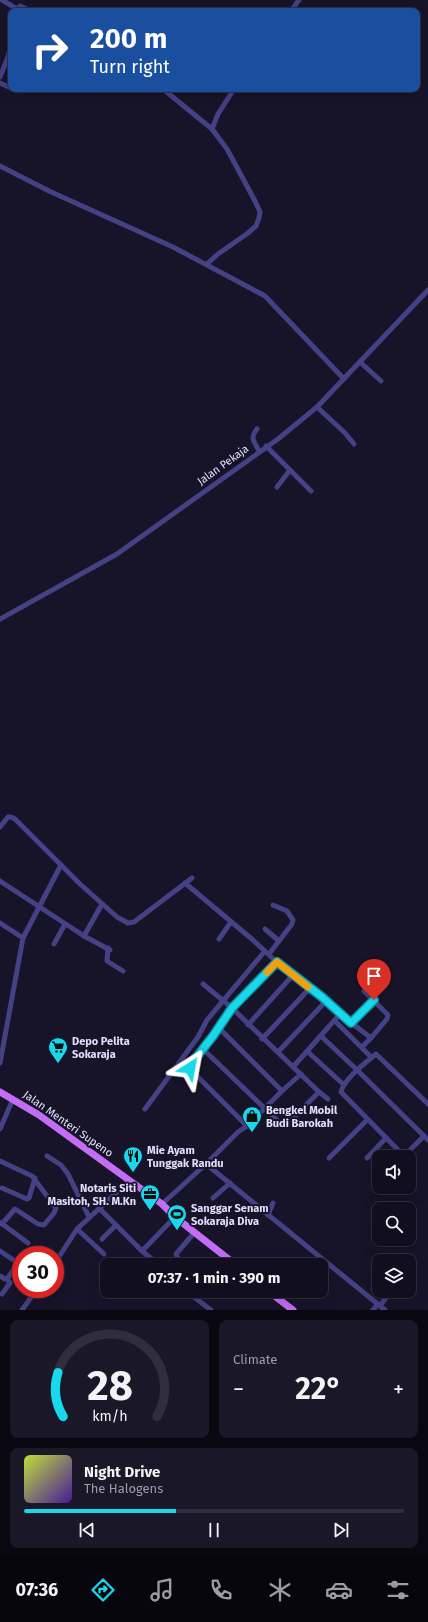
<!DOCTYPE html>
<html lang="en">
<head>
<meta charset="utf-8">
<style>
	:root { --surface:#110e1f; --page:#1a1728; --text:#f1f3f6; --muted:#9c9ca4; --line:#302e3d; --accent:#18d8ee }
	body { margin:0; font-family:"Fira Sans",sans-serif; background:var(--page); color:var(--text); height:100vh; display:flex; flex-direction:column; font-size:15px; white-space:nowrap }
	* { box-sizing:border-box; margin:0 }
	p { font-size:13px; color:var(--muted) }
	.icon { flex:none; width:22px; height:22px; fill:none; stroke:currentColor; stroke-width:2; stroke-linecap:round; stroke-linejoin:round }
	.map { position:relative; height:1310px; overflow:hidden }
	.details { display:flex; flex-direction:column; gap:10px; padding:10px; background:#090811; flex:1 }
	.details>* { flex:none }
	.banner { position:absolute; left:8px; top:8px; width:412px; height:84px; border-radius:8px; box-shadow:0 4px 16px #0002,0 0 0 1px var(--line); background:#1a4fa0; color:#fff; overflow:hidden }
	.buttons { position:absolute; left:372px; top:1150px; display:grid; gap:8px }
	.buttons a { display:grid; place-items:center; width:44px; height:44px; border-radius:8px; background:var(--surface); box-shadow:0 4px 16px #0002,0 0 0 1px var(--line); font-size:20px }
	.speed { position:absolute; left:12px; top:1246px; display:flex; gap:8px; font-size:20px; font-weight:700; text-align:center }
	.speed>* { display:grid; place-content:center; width:52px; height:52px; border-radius:50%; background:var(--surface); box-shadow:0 4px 16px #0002,0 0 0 1px var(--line); line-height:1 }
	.speed .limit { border:6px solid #d22; background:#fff; color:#111 }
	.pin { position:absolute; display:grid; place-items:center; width:34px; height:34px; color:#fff; margin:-41px -17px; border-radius:50% 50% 50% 0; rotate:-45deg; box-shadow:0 0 4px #0007 }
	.pin .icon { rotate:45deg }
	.me { position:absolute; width:44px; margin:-22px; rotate:34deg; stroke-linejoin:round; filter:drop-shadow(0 0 3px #0008) }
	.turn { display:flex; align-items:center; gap:14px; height:84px; padding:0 16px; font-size:18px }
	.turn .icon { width:52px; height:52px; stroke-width:2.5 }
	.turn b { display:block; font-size:28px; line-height:34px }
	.big { font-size:30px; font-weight:700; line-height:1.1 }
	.details .widget { flex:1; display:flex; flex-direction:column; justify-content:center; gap:6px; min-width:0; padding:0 14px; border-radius:8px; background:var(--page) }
	.details .dial { align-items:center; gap:0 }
	.dial svg { height:104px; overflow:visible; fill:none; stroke:var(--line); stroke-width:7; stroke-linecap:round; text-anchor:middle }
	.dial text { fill:var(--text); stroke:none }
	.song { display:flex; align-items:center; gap:12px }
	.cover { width:48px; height:48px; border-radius:6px; background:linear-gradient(135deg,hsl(70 70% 55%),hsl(260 70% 35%)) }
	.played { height:4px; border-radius:2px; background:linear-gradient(90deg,var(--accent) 40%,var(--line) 40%) }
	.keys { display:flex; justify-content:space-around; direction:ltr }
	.heat { display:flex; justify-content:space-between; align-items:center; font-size:22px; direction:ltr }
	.details .tiles { flex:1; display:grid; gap:10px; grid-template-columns:1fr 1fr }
	.widget:last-child { grid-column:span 2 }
	.trip { position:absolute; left:100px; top:1258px; width:228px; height:40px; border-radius:8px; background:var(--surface); box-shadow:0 4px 16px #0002,0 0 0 1px var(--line); font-weight:700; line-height:40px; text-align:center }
	.tabs { display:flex; height:64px; justify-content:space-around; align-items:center; background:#07060c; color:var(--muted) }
	.tabs .icon { width:28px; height:28px }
	.tabs .current { color:var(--accent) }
	.tabs b { font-size:18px; color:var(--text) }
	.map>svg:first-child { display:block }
</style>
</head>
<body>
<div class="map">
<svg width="428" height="1310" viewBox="0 0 428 1310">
	<rect width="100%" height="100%" fill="#171329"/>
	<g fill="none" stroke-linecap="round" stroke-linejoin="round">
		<!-- minor -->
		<g stroke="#444184" stroke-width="5">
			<polyline points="2,0 19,10"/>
			<polyline points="20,6 31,11"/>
			<polyline points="291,11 299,0"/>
			<polyline points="0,77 8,57 11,44"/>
			<polyline points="0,83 11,88"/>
			<polyline points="15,89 19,91"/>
			<polyline points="163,89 212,129"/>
			<polyline points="0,166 49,191 173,247 265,296 344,379"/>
			<polyline points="207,264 218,254 248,233 256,226 259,218 260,212 255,201 227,149 212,129 218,114 234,89"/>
			<polyline points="360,362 381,381"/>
			<polyline points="317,407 345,433 354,444"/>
			<path d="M 257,429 C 249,439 255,442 259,451"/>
			<polyline points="266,446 311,491"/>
			<polyline points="277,487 290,470"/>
			<polyline points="0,619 117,554 278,439 317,407 428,290"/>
			<polyline points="0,827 8,817 11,817 15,819 80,884 117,917 128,923 134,922 192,878"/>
			<polyline points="0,881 84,936 110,950"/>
			<polyline points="185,883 253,940 286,971 322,997 340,1014 371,1038 387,1019 388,1015 364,991"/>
			<polyline points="0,923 23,938"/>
			<polyline points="265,929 279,941"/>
			<polyline points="84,936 102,904"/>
			<polyline points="219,939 231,922"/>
			<polyline points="54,944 65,924"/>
			<polyline points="108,948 107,961 123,971"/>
			<polyline points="269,954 292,924 293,920 287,911 273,905"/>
			<polyline points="203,984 232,1008 277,962"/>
			<polyline points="335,1021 371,1057"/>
			<polyline points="351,1023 374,1000"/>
			<polyline points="248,1025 293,975"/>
			<polyline points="219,1028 282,1091"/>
			<polyline points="322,1037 356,1069 428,1140"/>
			<polyline points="262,1039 310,988"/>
			<polyline points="362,1047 371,1038"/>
			<polyline points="203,1049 282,1125 286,1125 319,1092"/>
			<polyline points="278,1052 326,1001"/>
			<polyline points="308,1052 344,1085"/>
			<polyline points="0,1063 23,938 61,865"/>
			<polyline points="293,1067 340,1014"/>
			<polyline points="301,1074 282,1091 247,1126 238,1132 206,1164 385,1310"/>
			<polyline points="145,1109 198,1037 207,1020 265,951"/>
			<polyline points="247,1126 191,1070 190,1066 232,1008 319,1092 328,1099"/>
			<polyline points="0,1129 13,1099"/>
			<path d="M 424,1136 L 404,1156 L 341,1092 C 344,1079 365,1063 376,1054 L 428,1104"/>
			<polyline points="47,1156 61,1165 68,1174 89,1217"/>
			<polyline points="329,1158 367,1120"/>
			<polyline points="367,1158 386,1138"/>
			<polyline points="0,1161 32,1176 56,1208 54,1213 44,1225 38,1224 15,1209 2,1224"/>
			<polyline points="2,1188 27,1199 29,1198 35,1178"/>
			<polyline points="213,1198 230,1183"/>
			<polyline points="162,1204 206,1164"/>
			<polyline points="99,1208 142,1251 175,1217"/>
			<polyline points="268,1215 273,1203"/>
			<polyline points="1,1223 28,1243"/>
			<polyline points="77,1229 104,1254"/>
			<polyline points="102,1239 116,1225"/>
			<polyline points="0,1251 18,1263 7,1279 5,1279 0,1276"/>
			<polyline points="142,1251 159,1265"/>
			<polyline points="55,1263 77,1229 129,1181"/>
			<polyline points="175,1265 179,1260 176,1254 195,1232"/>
			<polyline points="186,1291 211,1310"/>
			<polyline points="2,1294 10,1283 7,1279"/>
			<polyline points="380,1306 391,1291"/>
			<polyline points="22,1310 37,1289"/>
			<polyline points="373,1310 378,1304"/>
		</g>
		<!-- major -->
		<g stroke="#c26df4" stroke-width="7">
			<polyline points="0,1092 39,1115 162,1204 175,1217 236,1265"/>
			<polyline points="268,1291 293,1310"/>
		</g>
	</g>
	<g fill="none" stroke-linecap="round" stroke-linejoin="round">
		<!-- route casing -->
		<g stroke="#108c9b" stroke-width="10">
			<polyline id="route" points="190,1068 191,1064 213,1036 232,1008 277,962 322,997 351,1023 374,1000"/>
		</g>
		<!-- route -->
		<use href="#route" stroke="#18d8ee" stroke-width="7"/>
		<!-- slow -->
		<polyline stroke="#f59e0b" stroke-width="7" points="267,972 277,962 308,987"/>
	</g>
	<!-- icons -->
	<defs>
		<g id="supermarket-pin" transform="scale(1)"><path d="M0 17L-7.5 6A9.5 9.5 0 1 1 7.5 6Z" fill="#18d8ee" stroke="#171329"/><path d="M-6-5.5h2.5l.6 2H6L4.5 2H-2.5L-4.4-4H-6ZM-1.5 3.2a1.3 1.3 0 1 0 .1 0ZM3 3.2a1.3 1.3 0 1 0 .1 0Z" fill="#111"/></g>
		<g id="shop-pin" transform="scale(1)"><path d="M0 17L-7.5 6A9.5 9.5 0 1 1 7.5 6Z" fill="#18d8ee" stroke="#171329"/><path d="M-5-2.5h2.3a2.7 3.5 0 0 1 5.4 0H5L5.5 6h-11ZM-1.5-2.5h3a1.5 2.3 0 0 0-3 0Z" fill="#111"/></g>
		<g id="restaurant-pin" transform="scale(1)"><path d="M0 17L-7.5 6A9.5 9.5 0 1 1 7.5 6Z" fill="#18d8ee" stroke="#171329"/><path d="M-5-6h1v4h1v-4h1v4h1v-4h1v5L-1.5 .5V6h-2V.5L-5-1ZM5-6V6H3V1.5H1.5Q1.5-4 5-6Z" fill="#111"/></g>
		<g id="office-pin" transform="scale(1)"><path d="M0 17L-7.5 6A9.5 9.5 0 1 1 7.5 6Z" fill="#18d8ee" stroke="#171329"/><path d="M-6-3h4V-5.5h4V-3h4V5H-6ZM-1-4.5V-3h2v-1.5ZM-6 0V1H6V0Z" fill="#111"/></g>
		<g id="stadium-pin" transform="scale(1)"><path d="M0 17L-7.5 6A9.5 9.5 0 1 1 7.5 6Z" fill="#18d8ee" stroke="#171329"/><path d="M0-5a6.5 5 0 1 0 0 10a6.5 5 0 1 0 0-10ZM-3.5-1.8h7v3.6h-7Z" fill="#111"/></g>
	</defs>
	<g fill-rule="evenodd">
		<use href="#supermarket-pin" x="58" y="1047"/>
		<use href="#shop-pin" x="252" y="1116"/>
		<use href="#restaurant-pin" x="133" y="1156"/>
		<use href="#office-pin" x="150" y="1194"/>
		<use href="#stadium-pin" x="177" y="1214"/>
	</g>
	<g text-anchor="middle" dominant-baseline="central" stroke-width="4" stroke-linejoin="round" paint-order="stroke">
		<!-- street labels -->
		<g font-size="11" fill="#e1ddfc" stroke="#171329">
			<text transform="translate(223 465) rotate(-36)">Jalan Pekaja</text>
			<text transform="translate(68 1124) rotate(35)">Jalan Menteri Supeno</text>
		</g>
		<!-- poi labels -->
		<g font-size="11" font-weight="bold" fill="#e1ddfc" stroke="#171329" text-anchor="start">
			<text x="72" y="1041">Depo Pelita<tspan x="72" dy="13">Sokaraja</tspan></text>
			<text x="266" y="1110">Bengkel Mobil<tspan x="266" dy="13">Budi Barokah</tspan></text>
			<text x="147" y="1150">Mie Ayam<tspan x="147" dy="13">Tunggak Randu</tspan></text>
			<text x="136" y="1188" text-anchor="end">Notaris Siti<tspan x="136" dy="13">Masitoh, SH. M.Kn</tspan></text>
			<text x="191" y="1208">Sanggar Senam<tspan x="191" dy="13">Sokaraja Diva</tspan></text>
		</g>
	</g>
</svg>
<div class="buttons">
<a><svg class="icon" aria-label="sound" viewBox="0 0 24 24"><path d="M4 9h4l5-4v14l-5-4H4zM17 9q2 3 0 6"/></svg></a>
<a><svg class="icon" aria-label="search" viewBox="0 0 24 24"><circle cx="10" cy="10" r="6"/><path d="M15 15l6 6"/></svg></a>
<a><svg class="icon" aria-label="layers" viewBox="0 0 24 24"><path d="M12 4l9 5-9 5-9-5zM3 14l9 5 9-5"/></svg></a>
</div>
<div class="speed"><div class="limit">30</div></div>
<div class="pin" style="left:374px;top:1000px;background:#d93025"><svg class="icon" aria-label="arrive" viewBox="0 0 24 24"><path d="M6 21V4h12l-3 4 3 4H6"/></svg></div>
<svg class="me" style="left:190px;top:1068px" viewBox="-20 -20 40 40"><path d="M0-17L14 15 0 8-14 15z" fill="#18d8ee" stroke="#fff" stroke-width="4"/></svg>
<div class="trip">07:37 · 1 min · 390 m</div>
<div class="banner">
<div class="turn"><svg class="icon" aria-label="right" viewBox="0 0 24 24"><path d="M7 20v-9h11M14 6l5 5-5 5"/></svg><div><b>200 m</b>Turn right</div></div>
</div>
</div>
<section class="details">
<div class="tiles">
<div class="widget dial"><svg viewBox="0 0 100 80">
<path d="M14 69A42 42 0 1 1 86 69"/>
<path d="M14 69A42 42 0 0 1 10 35" stroke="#18d8ee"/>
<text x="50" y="56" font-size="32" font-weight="700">28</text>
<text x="50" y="72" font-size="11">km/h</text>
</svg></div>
<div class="widget"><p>Climate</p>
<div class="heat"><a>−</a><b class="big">22°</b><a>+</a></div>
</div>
<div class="widget">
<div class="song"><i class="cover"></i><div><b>Night Drive</b><p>The Halogens</p></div></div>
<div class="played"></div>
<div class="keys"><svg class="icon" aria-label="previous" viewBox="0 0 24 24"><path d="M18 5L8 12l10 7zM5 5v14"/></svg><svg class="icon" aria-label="pause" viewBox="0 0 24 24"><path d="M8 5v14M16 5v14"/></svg><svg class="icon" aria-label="next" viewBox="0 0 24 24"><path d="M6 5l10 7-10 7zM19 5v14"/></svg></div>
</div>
</div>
</section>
<nav class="tabs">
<b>07:36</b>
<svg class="icon current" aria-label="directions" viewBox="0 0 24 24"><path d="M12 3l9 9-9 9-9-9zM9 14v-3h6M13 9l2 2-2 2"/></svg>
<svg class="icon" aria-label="music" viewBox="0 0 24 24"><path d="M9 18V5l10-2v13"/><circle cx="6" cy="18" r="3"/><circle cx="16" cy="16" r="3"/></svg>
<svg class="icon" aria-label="phone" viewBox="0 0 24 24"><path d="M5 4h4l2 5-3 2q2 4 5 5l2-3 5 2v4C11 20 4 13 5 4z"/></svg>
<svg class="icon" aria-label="climate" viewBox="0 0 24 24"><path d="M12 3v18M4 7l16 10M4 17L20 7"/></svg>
<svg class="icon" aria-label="car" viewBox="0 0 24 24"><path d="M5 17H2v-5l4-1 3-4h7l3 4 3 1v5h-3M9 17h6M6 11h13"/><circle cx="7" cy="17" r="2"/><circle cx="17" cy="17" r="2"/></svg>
<svg class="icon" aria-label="filters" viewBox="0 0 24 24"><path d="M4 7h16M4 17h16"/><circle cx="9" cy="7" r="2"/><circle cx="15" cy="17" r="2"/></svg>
</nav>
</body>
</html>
